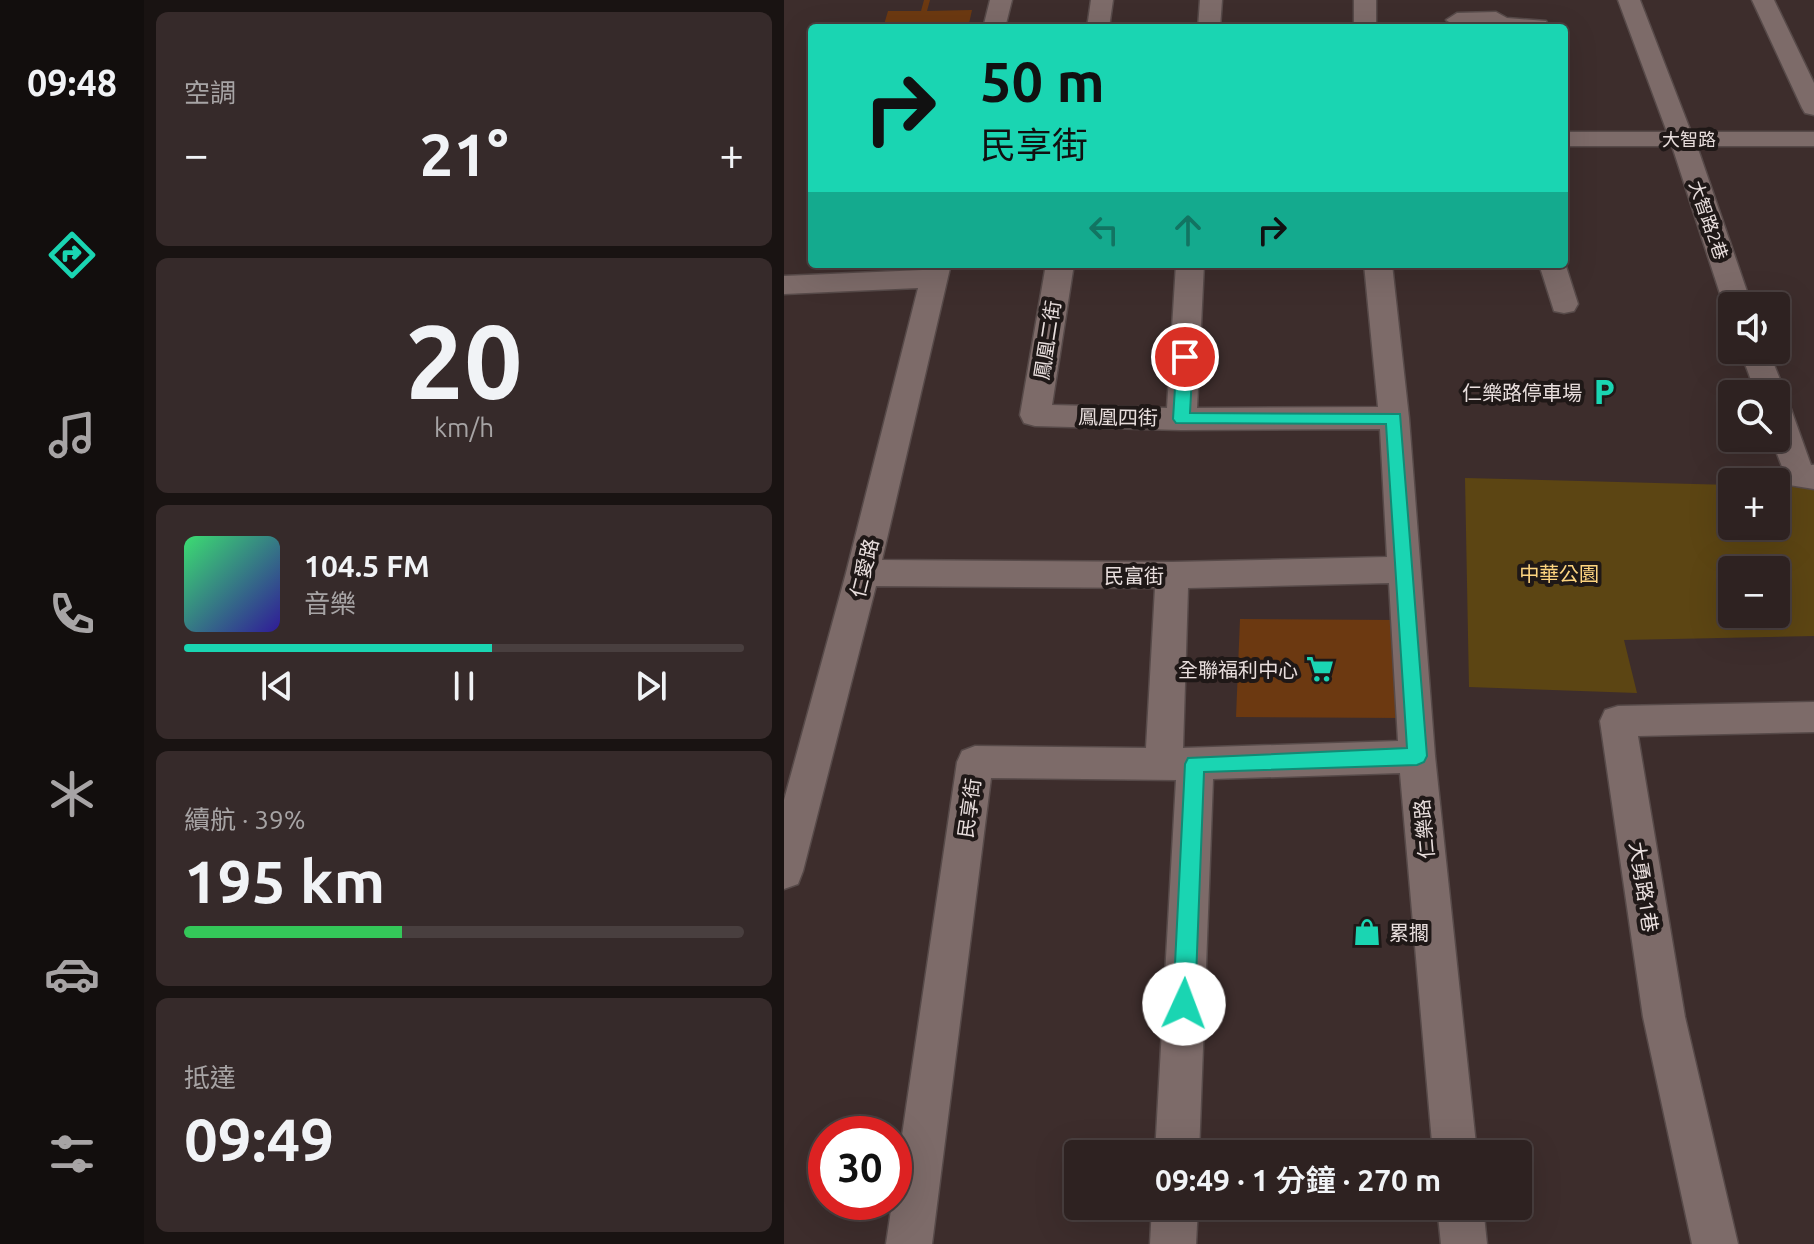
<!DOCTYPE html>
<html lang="zh-TW">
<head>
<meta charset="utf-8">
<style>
	:root { --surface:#2e2221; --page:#362a2a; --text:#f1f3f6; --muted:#a7a4a5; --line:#493f3f; --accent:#1ad5b2 }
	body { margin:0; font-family:Ubuntu,"Noto Sans TC",sans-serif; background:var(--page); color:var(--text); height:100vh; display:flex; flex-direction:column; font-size:30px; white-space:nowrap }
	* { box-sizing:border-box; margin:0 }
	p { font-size:26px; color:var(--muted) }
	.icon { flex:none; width:44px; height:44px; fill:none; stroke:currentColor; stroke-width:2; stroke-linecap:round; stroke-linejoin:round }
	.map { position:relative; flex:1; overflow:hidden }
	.sheet { display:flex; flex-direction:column; gap:12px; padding:12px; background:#191312; width:640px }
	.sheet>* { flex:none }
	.guide { position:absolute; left:24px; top:24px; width:760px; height:244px; border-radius:8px; box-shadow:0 8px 32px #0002,0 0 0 2px var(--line); background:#1ad5b2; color:#111; overflow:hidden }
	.buttons { position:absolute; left:934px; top:292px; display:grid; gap:16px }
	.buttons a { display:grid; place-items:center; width:72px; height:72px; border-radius:8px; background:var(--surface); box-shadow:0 8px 32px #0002,0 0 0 2px var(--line); font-size:40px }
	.speed { position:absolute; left:24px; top:1116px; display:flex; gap:16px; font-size:40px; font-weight:700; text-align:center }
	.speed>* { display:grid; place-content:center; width:104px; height:104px; border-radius:50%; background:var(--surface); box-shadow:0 8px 32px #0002,0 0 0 2px var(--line); line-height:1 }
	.speed .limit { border:12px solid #d22; background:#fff; color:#111 }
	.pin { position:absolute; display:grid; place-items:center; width:68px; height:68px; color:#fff; margin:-34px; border:4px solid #fff; border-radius:50%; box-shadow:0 2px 8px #0007 }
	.me { position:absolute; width:88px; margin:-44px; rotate:2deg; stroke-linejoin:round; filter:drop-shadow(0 0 6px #0008) }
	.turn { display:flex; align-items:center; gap:28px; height:168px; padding:0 40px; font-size:36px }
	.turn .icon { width:104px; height:104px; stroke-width:2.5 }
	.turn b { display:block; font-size:56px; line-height:68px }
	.lanes { display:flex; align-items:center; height:76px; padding:0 40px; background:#0003; justify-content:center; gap:40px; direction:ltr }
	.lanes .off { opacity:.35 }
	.big { font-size:60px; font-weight:600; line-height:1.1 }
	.sheet .widget { flex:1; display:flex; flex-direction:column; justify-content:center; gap:12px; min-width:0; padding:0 28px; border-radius:12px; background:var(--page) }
	.sheet .dial { align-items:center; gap:0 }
	.dial b { font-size:104px; line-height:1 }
	.song { display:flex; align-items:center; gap:24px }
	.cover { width:96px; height:96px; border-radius:12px; background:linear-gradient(135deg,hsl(140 70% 55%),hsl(250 70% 35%)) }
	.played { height:8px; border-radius:4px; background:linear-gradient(90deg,var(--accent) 55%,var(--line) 55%) }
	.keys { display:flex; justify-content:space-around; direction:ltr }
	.heat { display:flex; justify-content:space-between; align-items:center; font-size:44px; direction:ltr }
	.charge { height:12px; border-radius:6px; background:linear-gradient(90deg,#34c759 39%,var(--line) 0) }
	.trip { position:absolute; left:280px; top:1140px; width:468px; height:80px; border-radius:8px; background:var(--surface); box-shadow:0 8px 32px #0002,0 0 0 2px var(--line); font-weight:600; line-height:80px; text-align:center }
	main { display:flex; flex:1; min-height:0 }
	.dock { display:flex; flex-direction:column; width:144px; justify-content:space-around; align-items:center; background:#120e0d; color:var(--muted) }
	.dock .icon { width:56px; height:56px }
	.dock .current { color:var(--accent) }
	.dock b { font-size:36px; color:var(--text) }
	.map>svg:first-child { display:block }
</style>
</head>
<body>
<main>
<nav class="dock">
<b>09:48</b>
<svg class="icon current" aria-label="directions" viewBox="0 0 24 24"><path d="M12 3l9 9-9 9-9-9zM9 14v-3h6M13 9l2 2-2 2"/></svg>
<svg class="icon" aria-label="music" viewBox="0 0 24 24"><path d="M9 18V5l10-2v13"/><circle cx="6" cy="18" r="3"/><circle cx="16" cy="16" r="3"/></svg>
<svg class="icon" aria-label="phone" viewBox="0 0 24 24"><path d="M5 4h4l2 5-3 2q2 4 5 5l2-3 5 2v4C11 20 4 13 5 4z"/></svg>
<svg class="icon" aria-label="climate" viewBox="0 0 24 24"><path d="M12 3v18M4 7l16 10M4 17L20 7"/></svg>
<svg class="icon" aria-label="car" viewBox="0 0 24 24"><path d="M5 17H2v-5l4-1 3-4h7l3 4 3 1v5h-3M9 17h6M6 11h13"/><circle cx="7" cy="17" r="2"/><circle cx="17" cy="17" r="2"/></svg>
<svg class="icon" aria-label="filters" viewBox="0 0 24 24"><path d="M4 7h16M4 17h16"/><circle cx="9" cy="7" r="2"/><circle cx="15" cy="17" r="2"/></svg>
</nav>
<section class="sheet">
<div class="widget"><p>空調</p>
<div class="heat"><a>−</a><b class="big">21°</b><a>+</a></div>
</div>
<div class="widget dial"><b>20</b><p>km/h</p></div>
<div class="widget">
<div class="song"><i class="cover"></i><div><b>104.5 FM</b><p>音樂</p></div></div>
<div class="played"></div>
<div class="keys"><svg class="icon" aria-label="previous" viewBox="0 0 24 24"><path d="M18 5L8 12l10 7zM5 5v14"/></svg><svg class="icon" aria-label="pause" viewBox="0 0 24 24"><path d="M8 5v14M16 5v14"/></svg><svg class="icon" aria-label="next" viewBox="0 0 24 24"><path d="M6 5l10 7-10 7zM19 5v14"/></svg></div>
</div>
<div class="widget"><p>續航 · 39%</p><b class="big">195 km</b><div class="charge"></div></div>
<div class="widget"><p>抵達</p><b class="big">09:49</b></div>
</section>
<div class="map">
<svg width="1030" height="1244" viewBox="0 0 1030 1244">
	<rect width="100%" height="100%" fill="#3d2d2c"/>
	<!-- green -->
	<path fill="#5c4513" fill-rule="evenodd" d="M 681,478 L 948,485 L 948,526 L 992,526 L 992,486 L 1030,487 L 1030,636 L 840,640 L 853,693 L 685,687 ZM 948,570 L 992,570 L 992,614 L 948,614 Z"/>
	<!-- building -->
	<g fill="#6c3911">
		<polygon points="140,0 146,0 143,11 188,10 184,28 99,28 104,11 137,11"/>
		<polygon points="456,619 615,620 620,718 452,717"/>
	</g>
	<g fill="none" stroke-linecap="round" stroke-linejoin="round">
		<!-- minor casing -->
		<g stroke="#574a49" stroke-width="3">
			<g id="minor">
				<polygon points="206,0 228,0 221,28 199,28"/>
				<polygon points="307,0 329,0 325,28 303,28"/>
				<polygon points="416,0 438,0 436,28 414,28"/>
				<rect x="570" y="0" width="22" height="28"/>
				<polygon points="834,0 856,0 907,132 1030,132 1030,146 913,146 968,306 948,306 948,314 940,306 888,146 780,146 780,132 883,132"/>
				<polygon points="968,0 990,0 1030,83 1030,115 1021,113 1018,108"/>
				<polygon points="712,12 723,18 762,21 765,26 673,27 662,20 673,13"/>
				<polygon points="780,260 794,304 790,311 780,313 770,311 755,264 780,264"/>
				<path d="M 139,264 L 167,264 L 98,560 L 388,562 L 603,557 L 596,429 L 397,430 L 251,426 L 240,423 L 236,415 L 262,264 L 290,264 L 268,405 L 383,408 L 392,264 L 420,264 L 413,408 L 594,407 L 580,264 L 608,264 L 625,418 L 651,756 L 693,1154 L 649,1154 L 616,773 L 429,779 L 415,1154 L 371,1154 L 392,780 L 207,778 L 148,1244 L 102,1244 L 173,762 L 178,751 L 191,746 L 362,748 L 371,588 L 92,586 L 19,871 L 14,884 L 0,889 L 0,800 L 62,573 L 134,288 L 0,294 L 0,276 L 138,270 ZM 605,583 L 614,741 L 399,748 L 404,588 Z"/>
				<polygon points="956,350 984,350 1002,394 998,400 1007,409 1027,465 1030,465 1030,489 1005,485 987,438 992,438 992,394 972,394"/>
				<polygon points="1030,702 1030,732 854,736 901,1017 954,1244 908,1244 859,1017 816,721 821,710 834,706"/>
				<polygon points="368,1206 414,1206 412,1244 366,1244"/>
				<polygon points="653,1206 699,1206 703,1244 657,1244"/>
			</g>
		</g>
		<!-- minor -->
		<use href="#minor" fill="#7d6b69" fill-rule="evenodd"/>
	</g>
	<!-- route -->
	<polygon fill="#1ad5b2" stroke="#118a74" stroke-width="2" points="401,352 409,357 406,413 616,414 643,756 640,762 633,765 420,772 411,1004 408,1012 400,1015 392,1012 389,1004 401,764 404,758 623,748 602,424 392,423 389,419 393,357"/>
	<!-- icons -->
	<defs>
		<g id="parking-bare" transform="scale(2.16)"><path d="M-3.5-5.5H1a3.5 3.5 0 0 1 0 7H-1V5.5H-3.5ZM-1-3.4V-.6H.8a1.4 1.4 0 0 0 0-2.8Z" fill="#1ad5b2" stroke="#1f1817" stroke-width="2.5" paint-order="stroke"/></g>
		<g id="supermarket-bare" transform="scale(2.16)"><path d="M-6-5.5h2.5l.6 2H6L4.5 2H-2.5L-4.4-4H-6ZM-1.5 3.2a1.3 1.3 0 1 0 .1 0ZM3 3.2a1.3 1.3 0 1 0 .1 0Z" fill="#1ad5b2" stroke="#1f1817" stroke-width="2.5" paint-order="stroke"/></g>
		<g id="shop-bare" transform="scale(2.16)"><path d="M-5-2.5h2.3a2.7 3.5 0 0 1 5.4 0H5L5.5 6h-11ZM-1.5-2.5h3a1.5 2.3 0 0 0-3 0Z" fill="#1ad5b2" stroke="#1f1817" stroke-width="2.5" paint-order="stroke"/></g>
	</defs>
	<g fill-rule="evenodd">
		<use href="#parking-bare" x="820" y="392"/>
		<use href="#supermarket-bare" x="536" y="669"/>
		<use href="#shop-bare" x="583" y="932"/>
	</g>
	<g text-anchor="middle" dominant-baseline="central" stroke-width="8" stroke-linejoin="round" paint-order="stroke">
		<!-- far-street labels -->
		<g font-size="18" fill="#e8dedd" stroke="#1f1817">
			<text x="905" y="139">大智路</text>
			<text transform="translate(925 220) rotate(71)">大智路2巷</text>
		</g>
		<!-- street labels -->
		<g font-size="20" fill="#e8dedd" stroke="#1f1817">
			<text transform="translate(263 340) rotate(-81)">鳳凰二街</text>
			<text transform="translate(334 417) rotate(1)">鳳凰四街</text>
			<text transform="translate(80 568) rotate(-76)">仁愛路</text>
			<text x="350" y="575">民富街</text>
			<text transform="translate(185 808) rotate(-82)">民享街</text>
			<text transform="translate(640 829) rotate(-95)">仁樂路</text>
			<text transform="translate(860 887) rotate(81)">大勇路1巷</text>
		</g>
		<!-- poi labels -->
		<g font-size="20" fill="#e8dedd" stroke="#1f1817" text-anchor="end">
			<text x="798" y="392">仁樂路停車場</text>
			<text x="514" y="669">全聯福利中心</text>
			<text x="605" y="932" text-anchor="start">累擱</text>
		</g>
		<!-- park labels -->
		<g font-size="20" fill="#fdd480" stroke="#1f1817">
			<text x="775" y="573">中華公園</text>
		</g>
	</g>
</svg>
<div class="buttons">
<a><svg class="icon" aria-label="sound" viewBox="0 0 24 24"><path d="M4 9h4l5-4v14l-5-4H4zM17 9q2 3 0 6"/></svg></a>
<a><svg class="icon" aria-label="search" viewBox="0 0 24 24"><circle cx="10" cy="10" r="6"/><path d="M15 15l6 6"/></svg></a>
<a>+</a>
<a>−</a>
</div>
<div class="speed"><div class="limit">30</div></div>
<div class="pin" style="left:401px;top:357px;background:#d93025"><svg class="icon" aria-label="arrive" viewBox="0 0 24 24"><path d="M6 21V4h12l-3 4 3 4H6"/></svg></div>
<svg class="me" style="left:400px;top:1004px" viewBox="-20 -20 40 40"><circle r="19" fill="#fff"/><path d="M0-13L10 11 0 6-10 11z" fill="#1ad5b2"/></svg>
<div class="trip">09:49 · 1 分鐘 · 270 m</div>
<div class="guide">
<div class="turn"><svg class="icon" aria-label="right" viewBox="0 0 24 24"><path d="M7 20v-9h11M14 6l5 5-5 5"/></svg><div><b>50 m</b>民享街</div></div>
<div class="lanes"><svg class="icon off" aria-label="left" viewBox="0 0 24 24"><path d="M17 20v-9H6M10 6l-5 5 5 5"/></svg><svg class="icon off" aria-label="ahead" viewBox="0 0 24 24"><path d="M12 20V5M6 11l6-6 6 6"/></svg><svg class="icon" aria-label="right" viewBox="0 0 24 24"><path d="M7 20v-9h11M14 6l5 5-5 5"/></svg></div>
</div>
</div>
</main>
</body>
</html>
